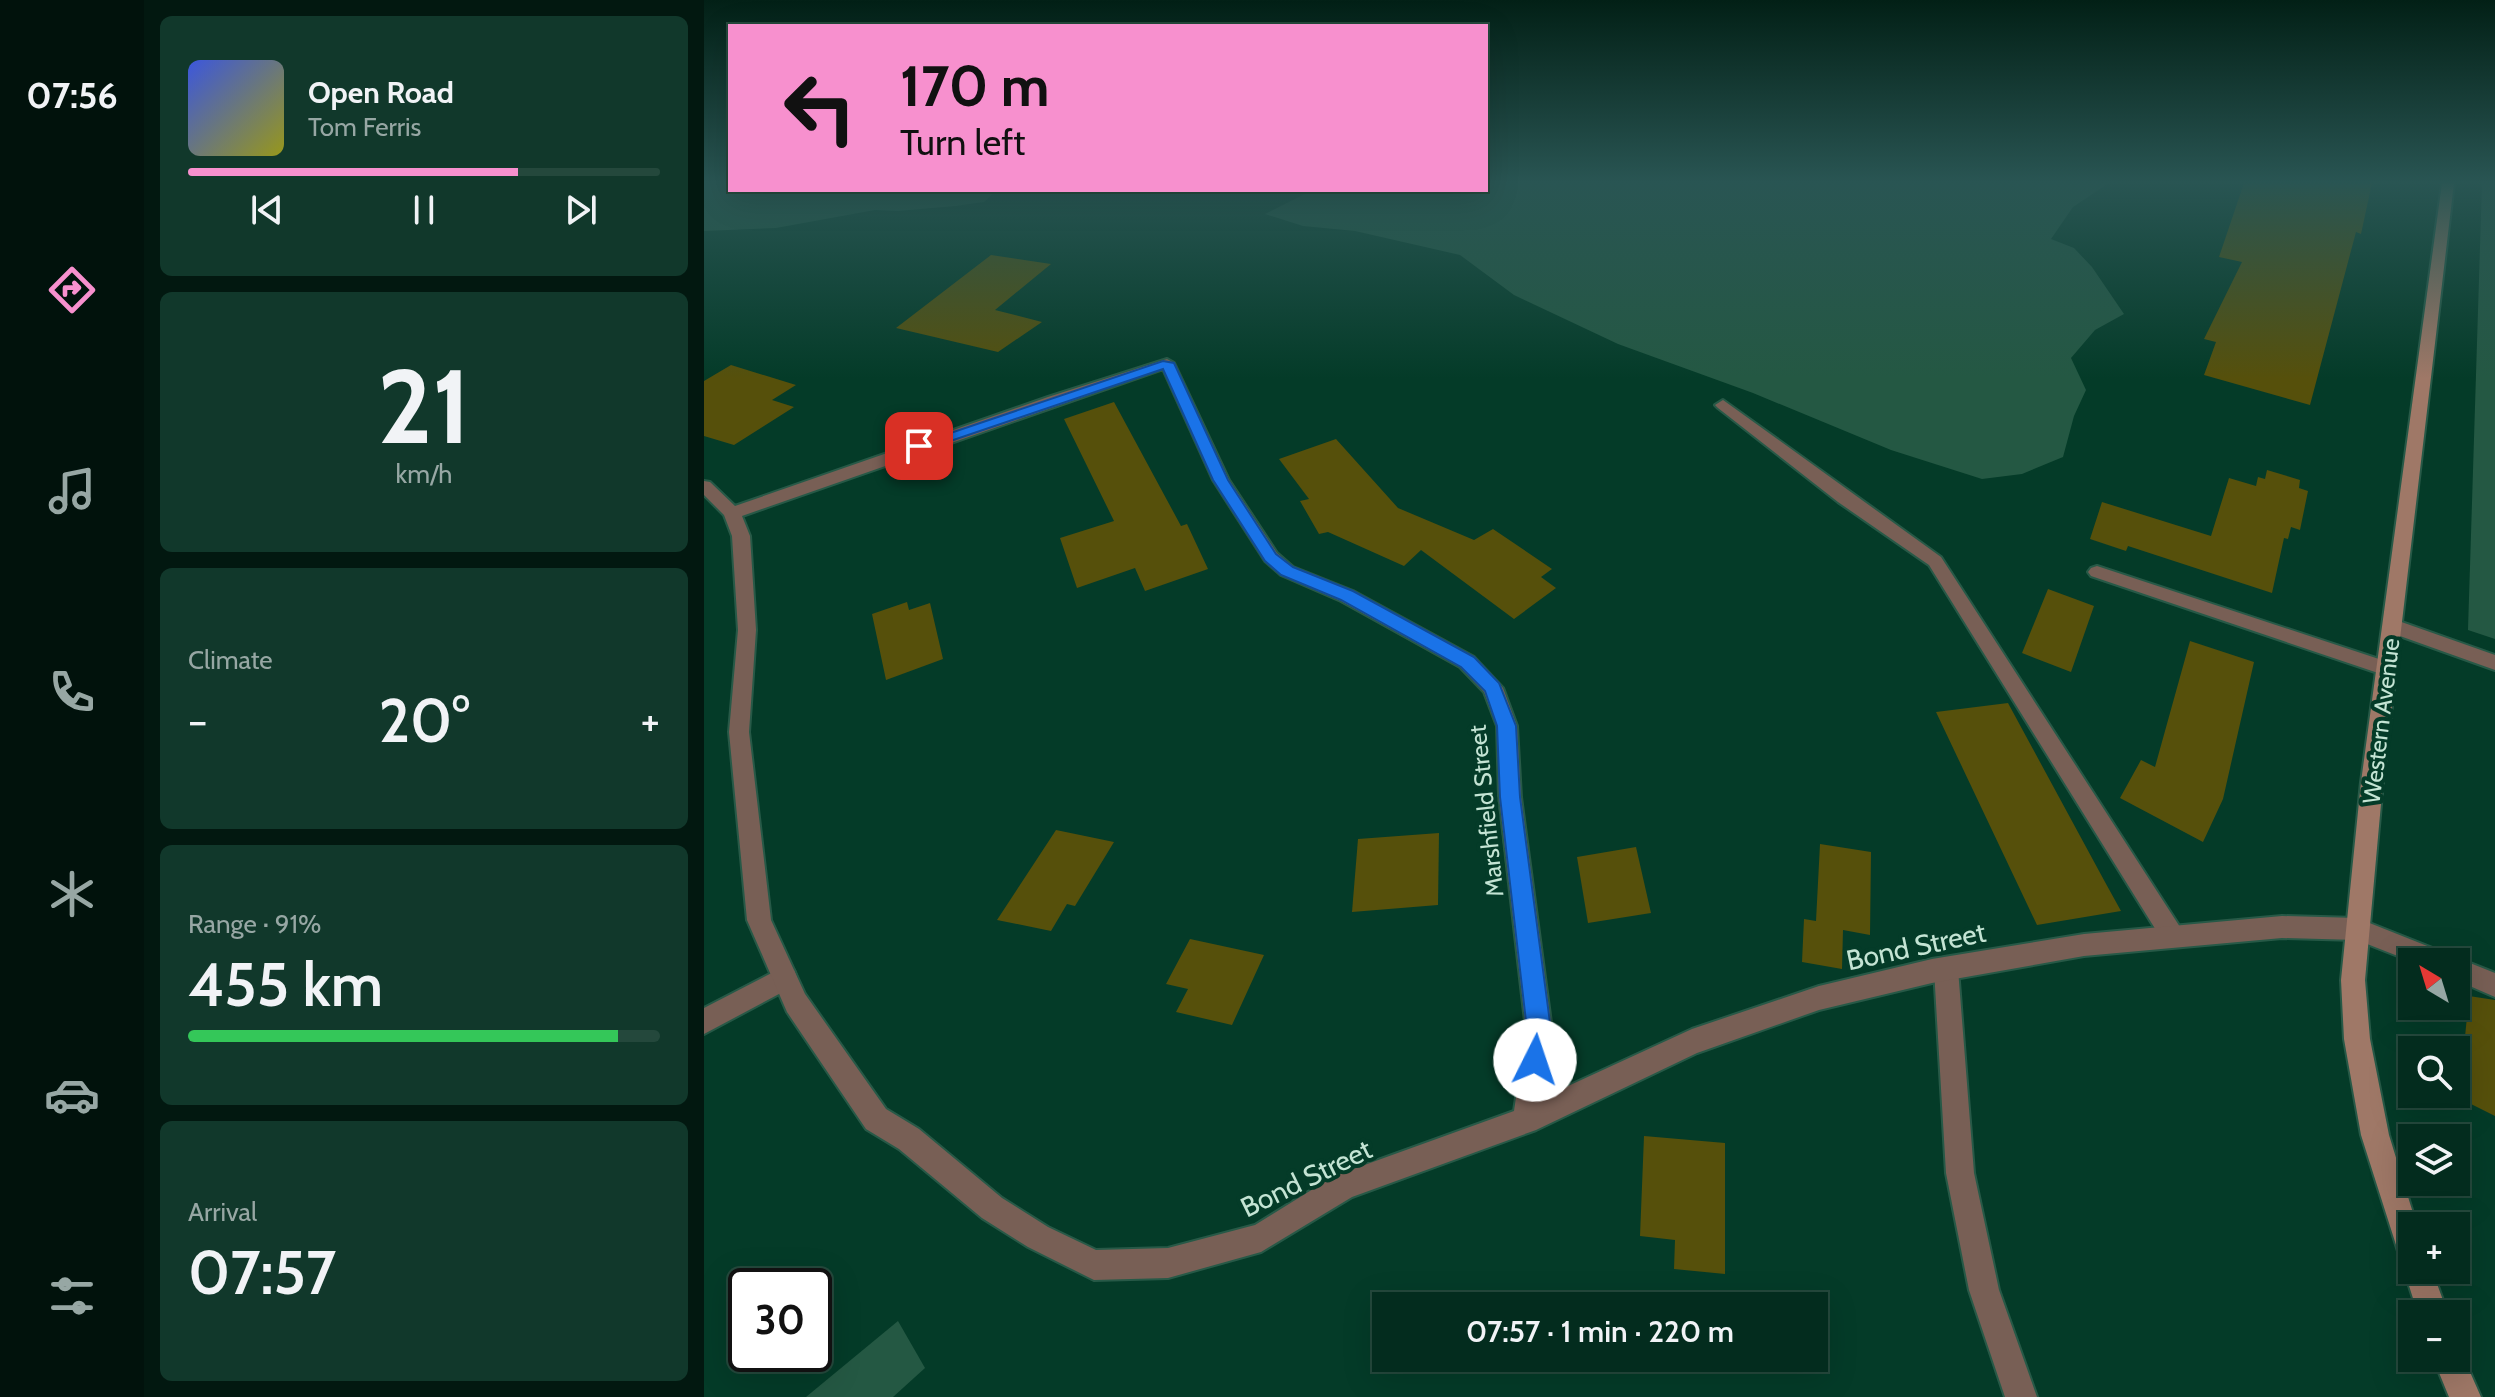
<!DOCTYPE html>
<html lang="en">
<head>
<meta charset="utf-8">
<style>
	:root { --surface:#032c1e; --page:#11382b; --text:#f1f3f6; --muted:#97a7a4; --line:#24483c; --accent:#f790ce }
	body { margin:0; font-family:Cabin,sans-serif; background:var(--page); color:var(--text); height:100vh; display:flex; flex-direction:column; font-size:30px; white-space:nowrap }
	* { box-sizing:border-box; margin:0 }
	p { font-size:26px; color:var(--muted) }
	.icon { flex:none; width:44px; height:44px; fill:none; stroke:currentColor; stroke-width:2; stroke-linecap:round; stroke-linejoin:round }
	.map { position:relative; flex:1; overflow:hidden }
	.drawer { display:flex; flex-direction:column; gap:16px; padding:16px; background:#021810; width:560px }
	.drawer>* { flex:none }
	.hud { position:absolute; left:24px; top:24px; width:760px; height:168px; border-radius:0px; box-shadow:0 8px 32px #0002,0 0 0 2px var(--line); background:#f790ce; color:#111; overflow:hidden }
	.needle { width:52px; rotate:322deg }
	.fabs { position:absolute; left:1694px; top:948px; display:grid; gap:16px }
	.fabs a { display:grid; place-items:center; width:72px; height:72px; border-radius:0px; background:var(--surface); box-shadow:0 8px 32px #0002,0 0 0 2px var(--line); font-size:40px }
	.speed { position:absolute; left:24px; top:1268px; display:flex; gap:16px; font-size:40px; font-weight:700; text-align:center }
	.speed>* { display:grid; place-content:center; width:104px; height:104px; border-radius:50%; background:var(--surface); box-shadow:0 8px 32px #0002,0 0 0 2px var(--line); line-height:1 }
	.speed .limit { border:4px solid #111; border-radius:12px; background:#fff; color:#111 }
	.pin { position:absolute; display:grid; place-items:center; width:68px; height:68px; color:#fff; margin:-34px; border-radius:16px; box-shadow:0 4px 12px #0006 }
	.me { position:absolute; width:88px; margin:-44px; rotate:4deg; stroke-linejoin:round; filter:drop-shadow(0 0 6px #0008) }
	.turn { display:flex; align-items:center; gap:28px; height:168px; padding:0 40px; font-size:36px }
	.turn .icon { width:104px; height:104px; stroke-width:2.5 }
	.turn b { display:block; font-size:56px; line-height:68px }
	.big { font-size:60px; font-weight:600; line-height:1.1 }
	.drawer .tile { flex:1; display:flex; flex-direction:column; justify-content:center; gap:12px; min-width:0; padding:0 28px; border-radius:12px; background:var(--page) }
	.drawer .dial { align-items:center; gap:0 }
	.dial b { font-size:104px; line-height:1 }
	.song { display:flex; align-items:center; gap:24px }
	.cover { width:96px; height:96px; border-radius:12px; background:linear-gradient(135deg,hsl(230 70% 55%),hsl(60 70% 35%)) }
	.played { height:8px; border-radius:4px; background:linear-gradient(90deg,var(--accent) 70%,var(--line) 70%) }
	.keys { display:flex; justify-content:space-around; direction:ltr }
	.heat { display:flex; justify-content:space-between; align-items:center; font-size:44px; direction:ltr }
	.charge { height:12px; border-radius:6px; background:linear-gradient(90deg,#34c759 91%,var(--line) 0) }
	.trip { position:absolute; left:668px; top:1292px; width:456px; height:80px; border-radius:0px; background:var(--surface); box-shadow:0 8px 32px #0002,0 0 0 2px var(--line); font-weight:600; line-height:80px; text-align:center }
	main { display:flex; flex:1; min-height:0 }
	.dock { display:flex; flex-direction:column; width:144px; justify-content:space-around; align-items:center; background:#01120c; color:var(--muted) }
	.dock .icon { width:56px; height:56px }
	.dock .active { color:var(--accent) }
	.dock b { font-size:36px; color:var(--text) }
	.map>svg:first-child { display:block }
</style>
</head>
<body>
<main>
<nav class="dock">
<b>07:56</b>
<svg class="icon active" aria-label="directions" viewBox="0 0 24 24"><path d="M12 3l9 9-9 9-9-9zM9 14v-3h6M13 9l2 2-2 2"/></svg>
<svg class="icon" aria-label="music" viewBox="0 0 24 24"><path d="M9 18V5l10-2v13"/><circle cx="6" cy="18" r="3"/><circle cx="16" cy="16" r="3"/></svg>
<svg class="icon" aria-label="phone" viewBox="0 0 24 24"><path d="M5 4h4l2 5-3 2q2 4 5 5l2-3 5 2v4C11 20 4 13 5 4z"/></svg>
<svg class="icon" aria-label="climate" viewBox="0 0 24 24"><path d="M12 3v18M4 7l16 10M4 17L20 7"/></svg>
<svg class="icon" aria-label="car" viewBox="0 0 24 24"><path d="M5 17H2v-5l4-1 3-4h7l3 4 3 1v5h-3M9 17h6M6 11h13"/><circle cx="7" cy="17" r="2"/><circle cx="17" cy="17" r="2"/></svg>
<svg class="icon" aria-label="filters" viewBox="0 0 24 24"><path d="M4 7h16M4 17h16"/><circle cx="9" cy="7" r="2"/><circle cx="15" cy="17" r="2"/></svg>
</nav>
<section class="drawer">
<div class="tile">
<div class="song"><i class="cover"></i><div><b>Open Road</b><p>Tom Ferris</p></div></div>
<div class="played"></div>
<div class="keys"><svg class="icon" aria-label="previous" viewBox="0 0 24 24"><path d="M18 5L8 12l10 7zM5 5v14"/></svg><svg class="icon" aria-label="pause" viewBox="0 0 24 24"><path d="M8 5v14M16 5v14"/></svg><svg class="icon" aria-label="next" viewBox="0 0 24 24"><path d="M6 5l10 7-10 7zM19 5v14"/></svg></div>
</div>
<div class="tile dial"><b>21</b><p>km/h</p></div>
<div class="tile"><p>Climate</p>
<div class="heat"><a>−</a><b class="big">20°</b><a>+</a></div>
</div>
<div class="tile"><p>Range · 91%</p><b class="big">455 km</b><div class="charge"></div></div>
<div class="tile"><p>Arrival</p><b class="big">07:57</b></div>
</section>
<div class="map">
<svg width="1791" height="1397" viewBox="0 0 1791 1397">
	<rect width="100%" height="100%" fill="#043b28"/>
	<!-- green -->
	<g fill="#245843">
		<polygon points="0,183 26,183 26,190 293,190 280,202 251,206 194,211 171,210 72,228 0,231"/>
		<polygon points="782,183 1405,183 1369,207 1347,239 1370,248 1388,267 1420,314 1391,330 1367,358 1382,390 1370,416 1359,457 1318,474 1278,479 1187,450 1049,393 914,344 810,295 756,255 651,231 599,226 561,214 609,190 782,190"/>
		<polygon points="1778,183 1791,183 1791,639 1764,630"/>
		<polygon points="194,1321 221,1368 189,1397 102,1397"/>
	</g>
	<!-- building -->
	<g fill="#56500b">
		<polygon points="1540,183 1668,183 1657,234 1652,232 1606,405 1500,375 1512,342 1500,339 1538,262 1515,257"/>
		<polygon points="287,255 347,264 291,310 338,322 294,352 192,328"/>
		<polygon points="27,365 92,385 68,400 90,407 30,445 0,436 0,381"/>
		<polygon points="410,402 477,526 483,524 504,569 441,591 431,568 373,588 356,538 410,521 360,419"/>
		<polygon points="632,439 694,508 770,540 789,529 848,569 837,577 852,588 810,619 717,550 700,566 624,532 615,534 596,501 605,499 575,459"/>
		<polygon points="1563,470 1596,480 1595,488 1604,491 1596,530 1587,527 1584,539 1580,538 1568,593 1424,546 1422,551 1386,539 1398,502 1507,536 1525,478 1552,486 1554,477 1561,479"/>
		<polygon points="1344,589 1390,606 1367,672 1318,653"/>
		<polygon points="203,602 205,610 226,603 239,659 182,680 168,614"/>
		<polygon points="1486,641 1550,662 1519,799 1499,842 1416,798 1437,760 1451,767"/>
		<polygon points="1304,703 1401,882 1417,911 1333,925 1232,712"/>
		<polygon points="352,830 410,842 371,906 363,904 347,931 293,920"/>
		<polygon points="735,833 734,905 648,912 654,839"/>
		<polygon points="1116,844 1167,852 1166,935 1139,930 1138,969 1098,962 1100,919 1112,921"/>
		<polygon points="932,847 947,913 884,923 873,857"/>
		<polygon points="486,939 560,955 528,1025 472,1012 484,989 462,984"/>
		<polygon points="1765,996 1791,1000 1791,1116 1755,1098"/>
		<polygon points="940,1136 1021,1143 1021,1274 970,1269 971,1240 936,1236"/>
	</g>
	<g fill="none" stroke-linecap="round" stroke-linejoin="round">
		<!-- lane casing -->
		<g stroke="#275947" stroke-width="4">
			<g id="lane">
				<polygon points="1019,400 1237,557 1476,927 1480,935 1476,943 1468,946 1460,943 1225,565 1134,502 1014,408 1011,405"/>
				<polygon points="1393,566 1690,664 1693,669 1690,674 1683,676 1387,576 1384,572 1387,568"/>
				<polygon points="1242,957 1251,961 1254,969 1270,1173 1295,1290 1333,1397 1301,1397 1265,1290 1242,1173 1230,969 1233,961"/>
				<polygon points="81,966 90,970 93,978 90,986 0,1034 0,1008"/>
			</g>
		</g>
		<!-- street casing -->
		<g stroke="#275947" stroke-width="4">
			<g id="street">
				<path d="M 463,359 L 470,363 L 525,480 L 573,553 L 589,567 L 649,591 L 770,657 L 799,688 L 813,726 L 817,797 L 848,1030 L 838,1098 L 988,1029 L 1115,986 L 1228,959 L 1380,934 L 1578,916 L 1653,918 L 1791,973 L 1791,997 L 1752,980 L 1752,962 L 1709,962 L 1653,940 L 1578,938 L 1380,956 L 1228,983 L 1115,1010 L 993,1053 L 832,1130 L 648,1197 L 557,1252 L 464,1278 L 390,1280 L 324,1247 L 278,1218 L 195,1149 L 162,1129 L 83,1012 L 43,920 L 25,732 L 34,630 L 28,536 L 20,515 L 0,495 L 0,481 L 6,482 L 31,506 L 344,397 ZM 459,369 L 509,480 L 561,561 L 577,575 L 637,601 L 756,667 L 780,692 L 793,726 L 795,797 L 822,1030 L 810,1111 L 630,1176 L 551,1225 L 464,1248 L 392,1250 L 344,1227 L 298,1198 L 215,1129 L 182,1109 L 101,994 L 67,920 L 45,732 L 52,630 L 46,536 L 38,516 Z"/>
				<polygon points="1689,619 1791,655 1791,670 1682,631 1680,626 1682,621"/>
			</g>
		</g>
		<!-- secondary casing -->
		<g stroke="#275947" stroke-width="4">
			<g id="secondary">
				<polygon points="1738,183 1750,183 1679,782 1661,980 1666,1039 1685,1135 1713,1226 1708,1226 1708,1270 1728,1270 1744,1314 1714,1314 1657,1135 1640,1039 1637,980 1657,782"/>
				<polygon points="1752,1346 1755,1347 1777,1397 1745,1397 1729,1358 1752,1358"/>
			</g>
		</g>
		<!-- lane -->
		<use href="#lane" fill="#785f55" fill-rule="evenodd"/>
		<!-- street -->
		<use href="#street" fill="#785f55" fill-rule="evenodd"/>
		<!-- secondary -->
		<use href="#secondary" fill="#9f7867" fill-rule="evenodd"/>
	</g>
	<!-- sky -->
	<linearGradient id="sky" x2="0" y2="1"><stop stop-color="#022016"/><stop offset="0.48" stop-color="#295553"/><stop offset="1" stop-color="#295553" stop-opacity="0"/></linearGradient>
	<rect width="1791" height="379" fill="url(#sky)"/>
	<!-- route -->
	<polygon fill="#1a73e8" stroke="#114b97" stroke-width="2" points="459,361 470,363 524,480 572,554 589,567 649,591 770,657 795,683 812,726 816,797 847,1030 839,1068 831,1072 822,1068 819,1060 823,1030 796,797 793,726 781,691 757,667 637,600 577,575 561,561 509,480 459,369 220,450 210,450 208,446"/>
	<g text-anchor="middle" dominant-baseline="central" stroke-width="8" stroke-linejoin="round" paint-order="stroke">
		<!-- street labels -->
		<g font-size="24" fill="#c4e4d4" stroke="#043b28">
			<text transform="translate(1677 721) rotate(-83)">Western Avenue</text>
			<text transform="translate(782 811) rotate(-96)">Marshfield Street</text>
		</g>
		<!-- near-street labels -->
		<g font-size="28" fill="#c4e4d4" stroke="#043b28">
			<text transform="translate(1212 946) rotate(-12)">Bond Street</text>
			<text transform="translate(602 1178) rotate(-26)">Bond Street</text>
		</g>
	</g>
</svg>
<div class="fabs">
<a><svg class="needle" viewBox="-14 -14 28 28"><path d="M0-13l5 13h-10z" fill="#e53935"/><path d="M0 13l5-13h-10z" fill="#97a7a4"/></svg></a>
<a><svg class="icon" aria-label="search" viewBox="0 0 24 24"><circle cx="10" cy="10" r="6"/><path d="M15 15l6 6"/></svg></a>
<a><svg class="icon" aria-label="layers" viewBox="0 0 24 24"><path d="M12 4l9 5-9 5-9-5zM3 14l9 5 9-5"/></svg></a>
<a>+</a>
<a>−</a>
</div>
<div class="speed"><div class="limit">30</div></div>
<div class="pin" style="left:215px;top:446px;background:#d93025"><svg class="icon" aria-label="arrive" viewBox="0 0 24 24"><path d="M6 21V4h12l-3 4 3 4H6"/></svg></div>
<svg class="me" style="left:831px;top:1060px" viewBox="-20 -20 40 40"><circle r="19" fill="#fff"/><path d="M0-13L10 11 0 6-10 11z" fill="#1a73e8"/></svg>
<div class="trip">07:57 · 1 min · 220 m</div>
<div class="hud">
<div class="turn"><svg class="icon" aria-label="left" viewBox="0 0 24 24"><path d="M17 20v-9H6M10 6l-5 5 5 5"/></svg><div><b>170 m</b>Turn left</div></div>
</div>
</div>
</main>
</body>
</html>
